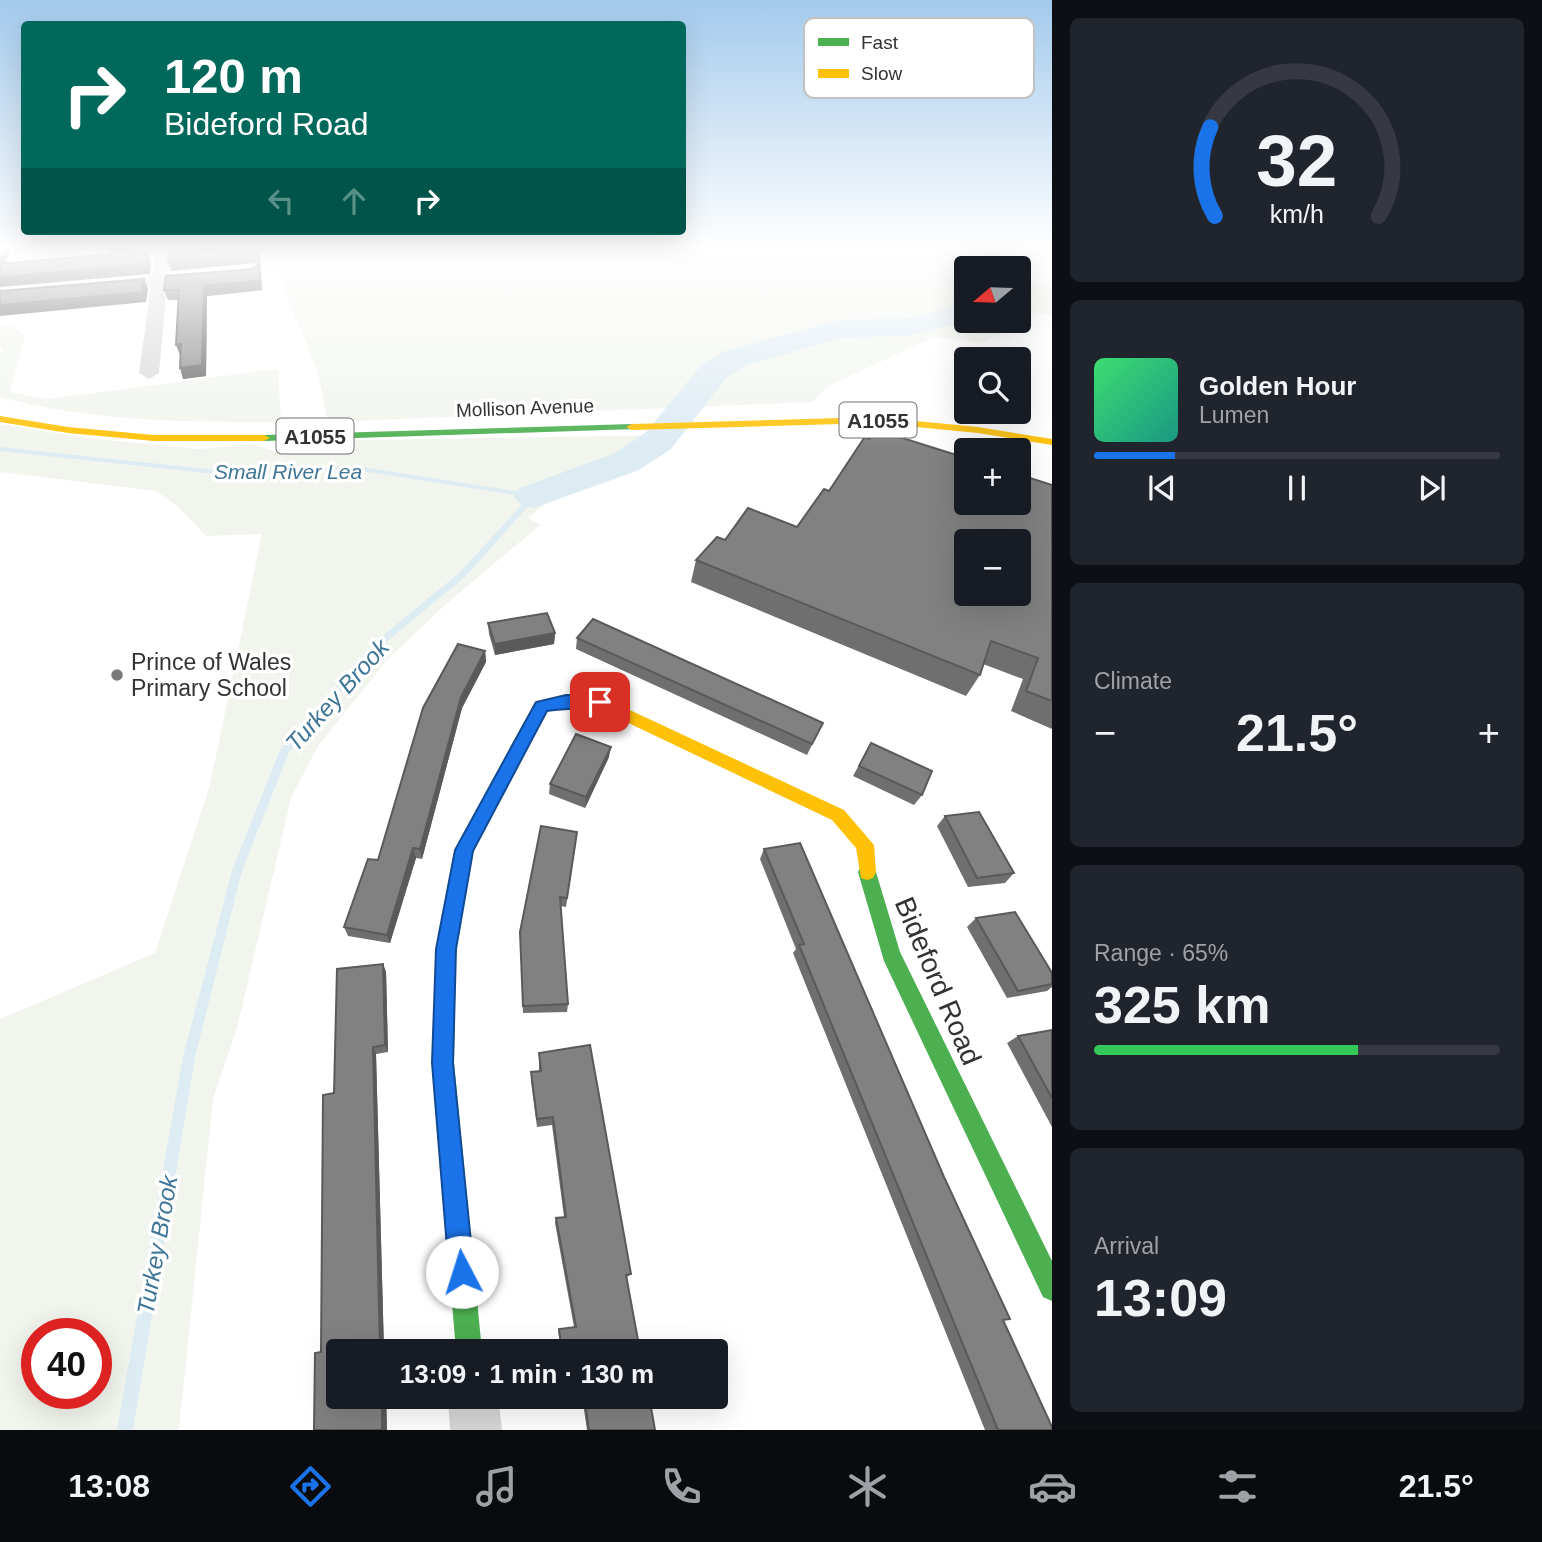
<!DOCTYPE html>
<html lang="en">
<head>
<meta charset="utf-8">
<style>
	:root { --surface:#171b24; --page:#20242c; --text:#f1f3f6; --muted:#9ea1a6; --line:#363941; --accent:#1a73e8 }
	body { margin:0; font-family:Arial,sans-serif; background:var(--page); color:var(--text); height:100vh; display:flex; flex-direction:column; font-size:26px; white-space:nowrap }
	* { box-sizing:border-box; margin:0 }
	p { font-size:23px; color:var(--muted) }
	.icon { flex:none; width:38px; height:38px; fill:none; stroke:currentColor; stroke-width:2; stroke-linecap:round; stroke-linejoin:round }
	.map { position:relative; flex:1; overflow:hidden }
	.sheet { display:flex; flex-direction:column; gap:18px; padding:18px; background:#0d0f14; width:490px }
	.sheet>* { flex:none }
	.hud { position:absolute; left:21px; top:21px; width:665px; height:214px; border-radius:7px; box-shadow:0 7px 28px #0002; background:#00695c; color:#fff; overflow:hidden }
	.needle { width:46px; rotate:251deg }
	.tools { position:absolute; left:954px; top:256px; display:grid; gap:14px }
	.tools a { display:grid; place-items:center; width:77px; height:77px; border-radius:7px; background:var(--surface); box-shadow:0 7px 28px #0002; font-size:35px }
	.speed { position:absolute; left:21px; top:1318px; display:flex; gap:14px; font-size:35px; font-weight:700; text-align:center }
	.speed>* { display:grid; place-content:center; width:91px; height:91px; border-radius:50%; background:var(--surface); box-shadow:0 7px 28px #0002; line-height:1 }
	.speed .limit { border:10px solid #d22; background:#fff; color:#111 }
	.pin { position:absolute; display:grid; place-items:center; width:60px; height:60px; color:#fff; margin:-30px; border-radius:14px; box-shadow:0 4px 10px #0006 }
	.me { position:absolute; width:77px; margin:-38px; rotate:355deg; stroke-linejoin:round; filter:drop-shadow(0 0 5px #0008) }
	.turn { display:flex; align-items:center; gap:24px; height:147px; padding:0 28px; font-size:32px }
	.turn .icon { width:91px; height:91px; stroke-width:2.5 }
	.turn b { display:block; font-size:49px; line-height:60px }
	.lanes { display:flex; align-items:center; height:66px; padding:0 28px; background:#0003; justify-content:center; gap:35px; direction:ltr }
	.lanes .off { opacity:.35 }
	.big { font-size:52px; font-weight:600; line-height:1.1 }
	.sheet .widget { flex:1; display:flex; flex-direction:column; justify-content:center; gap:10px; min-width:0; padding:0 24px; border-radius:10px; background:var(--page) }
	.sheet .dial { align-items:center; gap:0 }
	.dial svg { height:182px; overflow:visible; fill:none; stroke:var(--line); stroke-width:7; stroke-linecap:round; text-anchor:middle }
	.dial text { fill:var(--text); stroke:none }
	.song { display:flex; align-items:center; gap:21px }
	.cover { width:84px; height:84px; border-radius:10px; background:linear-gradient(135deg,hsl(140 70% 55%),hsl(170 70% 35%)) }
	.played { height:7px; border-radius:4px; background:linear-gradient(90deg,var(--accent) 20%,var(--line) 20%) }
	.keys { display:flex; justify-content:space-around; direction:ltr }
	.heat { display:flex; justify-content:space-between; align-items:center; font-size:38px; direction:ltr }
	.charge { height:10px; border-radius:5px; background:linear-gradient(90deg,#34c759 65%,var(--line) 0) }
	.trip { position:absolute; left:326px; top:1339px; width:402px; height:70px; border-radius:7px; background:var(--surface); box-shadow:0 7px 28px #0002; font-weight:600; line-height:70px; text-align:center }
	.menu { display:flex; height:112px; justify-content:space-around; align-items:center; background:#090b0e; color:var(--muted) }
	.menu .icon { width:49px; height:49px }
	.menu .active { color:var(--accent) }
	.menu b { font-size:32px; color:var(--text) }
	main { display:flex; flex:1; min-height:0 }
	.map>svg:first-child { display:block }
</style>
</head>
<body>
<main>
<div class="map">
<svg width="1052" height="1430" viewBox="0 0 1052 1430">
	<rect width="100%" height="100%" fill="#fff"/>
	<!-- green -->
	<g fill="#f1f5ed" fill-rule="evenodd">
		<path d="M 275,249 L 1036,249 L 1046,265 L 1025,279 L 1052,285 L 1052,316 L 1037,313 L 984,343 L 933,337 L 827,387 L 812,402 L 328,422 L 318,373 L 278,274 ZM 966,268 L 1018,268 L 1018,320 L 966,320 Z"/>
		<path d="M 10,326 L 25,336 L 10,392 L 47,399 L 278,369 L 281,422 C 187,422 91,422 0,397 L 0,355 L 4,349 L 0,346 L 0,327 Z"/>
		<path d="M 0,424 L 87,438 L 199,449 L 254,444 L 286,456 L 296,441 L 678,435 C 644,469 599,472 559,494 C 548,500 538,510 528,518 L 540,525 L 444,606 L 386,661 L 318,746 L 291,798 L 237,1028 L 213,1099 L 179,1430 L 0,1430 L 0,1019 L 155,953 L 210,785 L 262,534 L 206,536 L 177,506 L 156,491 L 0,472 ZM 37,1334 L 96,1334 L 96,1393 L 37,1393 Z"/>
	</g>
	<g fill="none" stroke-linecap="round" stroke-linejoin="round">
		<!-- stream -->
		<polygon fill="#ddebf3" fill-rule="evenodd" points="0,447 225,471 355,466 534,494 537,496 465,577 380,647 289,752 242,871 195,1057 133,1430 117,1430 183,1057 232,871 280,750 374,643 459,573 529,497 355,470 225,475 0,451"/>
		<!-- river -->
		<g fill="#ddebf3" fill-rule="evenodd">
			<polygon points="977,249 1003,249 996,268 968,268"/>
			<polygon points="966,293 966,320 971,320 910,336 841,338 747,365 726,378 671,449 639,470 534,508 520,504 514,496 520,488 613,454 645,433 702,364 725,351 839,320 910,318 949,308 956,296"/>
		</g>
		<!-- street -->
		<g fill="#d7d7d7" fill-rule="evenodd">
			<polygon points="155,249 171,249 168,275 205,271 213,276 205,281 167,285 159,373 149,379 139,373 151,286 105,291 97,286 105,281 152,276"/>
			<polygon points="448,1396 498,1396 502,1430 450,1430"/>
		</g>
		<!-- fast -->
		<g fill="#4caf50" fill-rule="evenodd">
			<polygon points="632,424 638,427 636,429 264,441 258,438 264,435"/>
			<polygon points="530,720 536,722 538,726 473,851 456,949 454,1063 482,1351 456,1351 432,1063 436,949 455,850 524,722"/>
			<polygon points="867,864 873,866 876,872 900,952 1052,1261 1052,1301 1043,1297 884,961 858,872 861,866"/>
		</g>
		<!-- slow -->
		<g fill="#ffc107" fill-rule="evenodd">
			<polygon points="0,416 68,427 154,435 264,435 270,438 264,441 154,441 68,433 0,422"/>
			<polygon points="875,417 978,427 1052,439 1052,445 978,433 875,423 632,430 626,427 632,424"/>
			<polygon points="566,694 604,698 844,810 874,845 876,872 873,878 867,880 861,878 856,848 832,820 597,708 566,706 546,711 536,730 524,730 522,726 535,702"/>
		</g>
	</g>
	<!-- wall -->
	<g fill="#6f6f6f">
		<polygon points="197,249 259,249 260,255 261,267 259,266 261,274 262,290 207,296 206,376 183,379 181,355 180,355 178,300 168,300 164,290 252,269 257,265 254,263 171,271 168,261"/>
		<polygon points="1052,485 1052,729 1011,711 1023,679 983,664 980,675 966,696 691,582 696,560 725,540 797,527 829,491"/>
		<polygon points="488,623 555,633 554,644 495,655 489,634"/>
		<polygon points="577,638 823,723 807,755 576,649"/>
		<polygon points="485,651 486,662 462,708 422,859 416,858 390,943 348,936 344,927"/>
		<polygon points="871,743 922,795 914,805 853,776"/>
		<polygon points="609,757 585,808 549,794 550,784"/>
		<polygon points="945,816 1014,873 1005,883 968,887 937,826"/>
		<polygon points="576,842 566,907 561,906 568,1004 567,1012 523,1013 520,932"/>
		<polygon points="764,849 1003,1320 1052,1430 985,1430 793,953 796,949 760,859"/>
		<polygon points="976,918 1052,973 1052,987 1047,991 1007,998 967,927"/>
		<polygon points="383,964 386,972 388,1052 376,1054 384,1351 338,1351 338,1396 386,1396 387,1430 314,1430 315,1353 321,1352 323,1095 334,1093 337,969"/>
		<polygon points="1052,1030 1052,1127 1007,1043 1018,1036"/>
		<polygon points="539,1053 631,1274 627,1277 640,1351 561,1351 558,1330 574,1327 555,1223 556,1218 564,1217 552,1125 537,1127 531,1081 531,1072 539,1071"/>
		<polygon points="582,1396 648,1396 655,1430 587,1430"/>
	</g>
	<!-- shaded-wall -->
	<g fill="#5a5a5a">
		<polygon points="3,249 11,249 1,275 0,272 0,256"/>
		<polygon points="132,249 137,249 134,262 131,252"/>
		<polygon points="147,253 151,262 150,274 0,287 0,277"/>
		<polygon points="251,254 254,263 171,271 168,261"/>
		<polygon points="259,265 261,274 262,290 207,296 206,376 183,379 180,368 204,286 260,280"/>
		<polygon points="144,279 148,289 146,302 0,316 0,305"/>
		<polygon points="181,344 185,355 180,355 176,345"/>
		<polygon points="555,633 554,644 495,655 495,644"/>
		<polygon points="485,651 486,662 462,708 422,859 420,849 461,697"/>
		<polygon points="611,747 609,757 585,808 586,797"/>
		<polygon points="413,848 416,858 390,943 387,935"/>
		<polygon points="383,964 386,972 388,1052 385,1045"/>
		<polygon points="373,1047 376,1054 384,1351 380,1351"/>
		<polygon points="382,1396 386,1396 387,1430 382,1430"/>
	</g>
	<!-- building -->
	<g fill="#818181" stroke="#5a5a5a" stroke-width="2" fill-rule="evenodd">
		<polygon points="111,249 132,249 131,252 147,253 146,264 0,277 0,264 110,254"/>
		<polygon points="197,249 258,249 258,257 251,254 168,261 169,251"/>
		<polygon points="259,265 260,280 204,286 202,365 180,368 181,344 176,345 179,290 164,290 166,276 252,269"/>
		<polygon points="144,279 142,292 0,305 0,291"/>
		<path d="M 877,430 L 966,458 L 966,502 L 1018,502 L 1018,474 L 1052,485 L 1052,701 L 1026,691 L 1038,658 L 991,641 L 980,675 L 696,560 L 717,537 L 725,540 L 748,508 L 797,527 L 824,489 L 829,491 L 864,438 L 870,439 ZM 966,541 L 1018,541 L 1018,593 L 966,593 Z"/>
		<polygon points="547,613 555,633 495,644 488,623"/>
		<polygon points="593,619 823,723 812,744 577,638"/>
		<polygon points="458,644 485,651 461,697 420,849 413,848 387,935 344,927 368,859 378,860 423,708"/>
		<polygon points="576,734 611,747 586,797 550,784"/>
		<polygon points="871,743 932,771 922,795 859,766"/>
		<polygon points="979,812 1014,873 977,878 945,816"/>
		<polygon points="541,826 577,832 567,898 560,897 568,1004 523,1006 520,932"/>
		<polygon points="800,843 944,1177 1010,1319 1003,1320 1052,1427 1052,1430 998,1430 799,945 804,944 764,849"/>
		<polygon points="1015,912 1052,973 1052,984 1018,991 976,918"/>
		<polygon points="383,964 385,1045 373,1047 380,1351 338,1351 338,1396 382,1396 382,1430 314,1430 315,1353 321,1352 323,1095 334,1093 337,969"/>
		<polygon points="1052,1030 1052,1098 1018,1036"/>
		<polygon points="590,1045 631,1274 626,1275 640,1351 562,1351 559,1329 576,1327 556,1218 566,1217 553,1117 537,1119 531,1072 541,1071 539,1053"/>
		<polygon points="584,1396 649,1396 655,1430 589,1430"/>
	</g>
	<!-- sky -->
	<linearGradient id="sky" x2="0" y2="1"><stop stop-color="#a3caec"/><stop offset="0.55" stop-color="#fff"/><stop offset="1" stop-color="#fff" stop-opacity="0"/></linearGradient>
	<rect width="1052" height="449" fill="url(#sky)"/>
	<!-- route -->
	<path fill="#1a73e8" stroke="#114b97" stroke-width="2" d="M 566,695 L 600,696 L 607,702 C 601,710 561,708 547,711 L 473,851 L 456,949 L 453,1063 L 474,1272 L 471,1281 L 462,1285 L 453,1281 L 449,1272 L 432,1063 L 436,949 L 455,850 L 536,702 Z"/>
	<!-- markers -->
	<circle fill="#7a7a7a" stroke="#fff" stroke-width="2.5" cx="117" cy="675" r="7"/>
	<g text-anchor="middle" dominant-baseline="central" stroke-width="7" stroke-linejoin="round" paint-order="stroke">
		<!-- far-street labels -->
		<g font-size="19" fill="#333" stroke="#fff">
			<text transform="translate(525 408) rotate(-2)">Mollison Avenue</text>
		</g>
		<!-- shield labels -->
		<g fill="#fff" stroke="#707070" stroke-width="2">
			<rect x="839.5" y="402.5" width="77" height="35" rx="5"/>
			<rect x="276.5" y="418.5" width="77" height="35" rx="5"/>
		</g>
		<g font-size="21" font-weight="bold" fill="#333">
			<text x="878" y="420">A1055</text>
			<text x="315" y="436">A1055</text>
		</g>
		<!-- far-water labels -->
		<g font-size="21" font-style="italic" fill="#3f7597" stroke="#fff">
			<text x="288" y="471">Small River Lea</text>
		</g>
		<!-- poi labels -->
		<g font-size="23" fill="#333" stroke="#fff" text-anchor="start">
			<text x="131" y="662">Prince of Wales<tspan x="131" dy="26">Primary School</tspan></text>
		</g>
		<!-- water labels -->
		<g font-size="24" font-style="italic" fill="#3f7597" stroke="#fff">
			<text transform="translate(337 695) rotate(-48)">Turkey Brook</text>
			<text transform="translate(157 1245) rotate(-80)">Turkey Brook</text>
		</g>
		<!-- near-street labels -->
		<g font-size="28" fill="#333" stroke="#fff">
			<text transform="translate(938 981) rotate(67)">Bideford Road</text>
		</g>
	</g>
	<!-- legend -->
	<rect x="804" y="18" width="230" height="80" rx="10" fill="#fff" stroke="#c2c2c2" stroke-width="2"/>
	<rect x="818" y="38" width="31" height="8" fill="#4caf50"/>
	<rect x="818" y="69" width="31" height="9" fill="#ffc107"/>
	<g font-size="19" fill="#333">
		<text x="861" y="49">Fast</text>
		<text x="861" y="80">Slow</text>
	</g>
</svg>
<div class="tools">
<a><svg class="needle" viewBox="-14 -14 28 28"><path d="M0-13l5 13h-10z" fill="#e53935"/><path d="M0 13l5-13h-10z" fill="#9ea1a6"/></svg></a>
<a><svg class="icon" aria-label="search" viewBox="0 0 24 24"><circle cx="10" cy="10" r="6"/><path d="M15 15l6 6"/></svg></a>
<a>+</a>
<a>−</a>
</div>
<div class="speed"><div class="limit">40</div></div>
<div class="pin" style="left:600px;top:702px;background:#d93025"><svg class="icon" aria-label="arrive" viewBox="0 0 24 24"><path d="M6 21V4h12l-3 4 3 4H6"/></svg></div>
<svg class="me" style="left:462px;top:1272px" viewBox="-20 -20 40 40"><circle r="19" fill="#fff"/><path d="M0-13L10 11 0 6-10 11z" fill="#1a73e8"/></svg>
<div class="trip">13:09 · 1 min · 130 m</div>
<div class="hud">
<div class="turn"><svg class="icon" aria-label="right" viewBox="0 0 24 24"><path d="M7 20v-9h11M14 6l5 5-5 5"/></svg><div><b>120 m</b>Bideford Road</div></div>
<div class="lanes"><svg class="icon off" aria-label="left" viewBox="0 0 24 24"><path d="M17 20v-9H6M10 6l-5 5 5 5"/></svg><svg class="icon off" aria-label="ahead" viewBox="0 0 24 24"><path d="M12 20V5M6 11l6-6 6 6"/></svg><svg class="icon" aria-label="right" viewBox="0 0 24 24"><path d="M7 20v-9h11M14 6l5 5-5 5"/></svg></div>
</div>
</div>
<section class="sheet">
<div class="widget dial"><svg viewBox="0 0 100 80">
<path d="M14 69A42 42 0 1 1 86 69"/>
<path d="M14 69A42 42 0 0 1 12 30" stroke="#1a73e8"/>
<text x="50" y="56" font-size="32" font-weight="700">32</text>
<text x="50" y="72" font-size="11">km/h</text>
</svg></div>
<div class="widget">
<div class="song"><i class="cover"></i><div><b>Golden Hour</b><p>Lumen</p></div></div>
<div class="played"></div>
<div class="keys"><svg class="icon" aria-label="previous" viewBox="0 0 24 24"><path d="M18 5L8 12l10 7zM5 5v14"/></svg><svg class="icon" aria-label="pause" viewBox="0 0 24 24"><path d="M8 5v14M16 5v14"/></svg><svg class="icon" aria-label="next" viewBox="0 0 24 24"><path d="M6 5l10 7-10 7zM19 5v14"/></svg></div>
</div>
<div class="widget"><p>Climate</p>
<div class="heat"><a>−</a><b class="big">21.5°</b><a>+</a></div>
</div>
<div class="widget"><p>Range · 65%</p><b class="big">325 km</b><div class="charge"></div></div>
<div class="widget"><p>Arrival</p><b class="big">13:09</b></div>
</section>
</main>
<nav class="menu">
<b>13:08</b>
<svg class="icon active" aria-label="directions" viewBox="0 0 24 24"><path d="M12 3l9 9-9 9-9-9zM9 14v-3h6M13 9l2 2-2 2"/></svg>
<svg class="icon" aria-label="music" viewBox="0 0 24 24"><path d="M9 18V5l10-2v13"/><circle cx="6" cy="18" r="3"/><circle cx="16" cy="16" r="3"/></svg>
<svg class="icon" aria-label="phone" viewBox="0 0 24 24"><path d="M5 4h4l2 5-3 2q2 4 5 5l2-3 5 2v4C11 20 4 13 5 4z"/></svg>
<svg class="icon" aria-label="climate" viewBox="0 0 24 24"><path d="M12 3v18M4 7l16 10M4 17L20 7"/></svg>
<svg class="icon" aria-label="car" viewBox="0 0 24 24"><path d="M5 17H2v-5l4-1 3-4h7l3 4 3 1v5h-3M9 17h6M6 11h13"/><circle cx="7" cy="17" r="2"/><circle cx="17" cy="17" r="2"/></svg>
<svg class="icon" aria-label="filters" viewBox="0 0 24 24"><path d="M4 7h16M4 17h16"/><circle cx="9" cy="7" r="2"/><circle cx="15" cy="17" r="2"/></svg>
<b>21.5°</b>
</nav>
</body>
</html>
